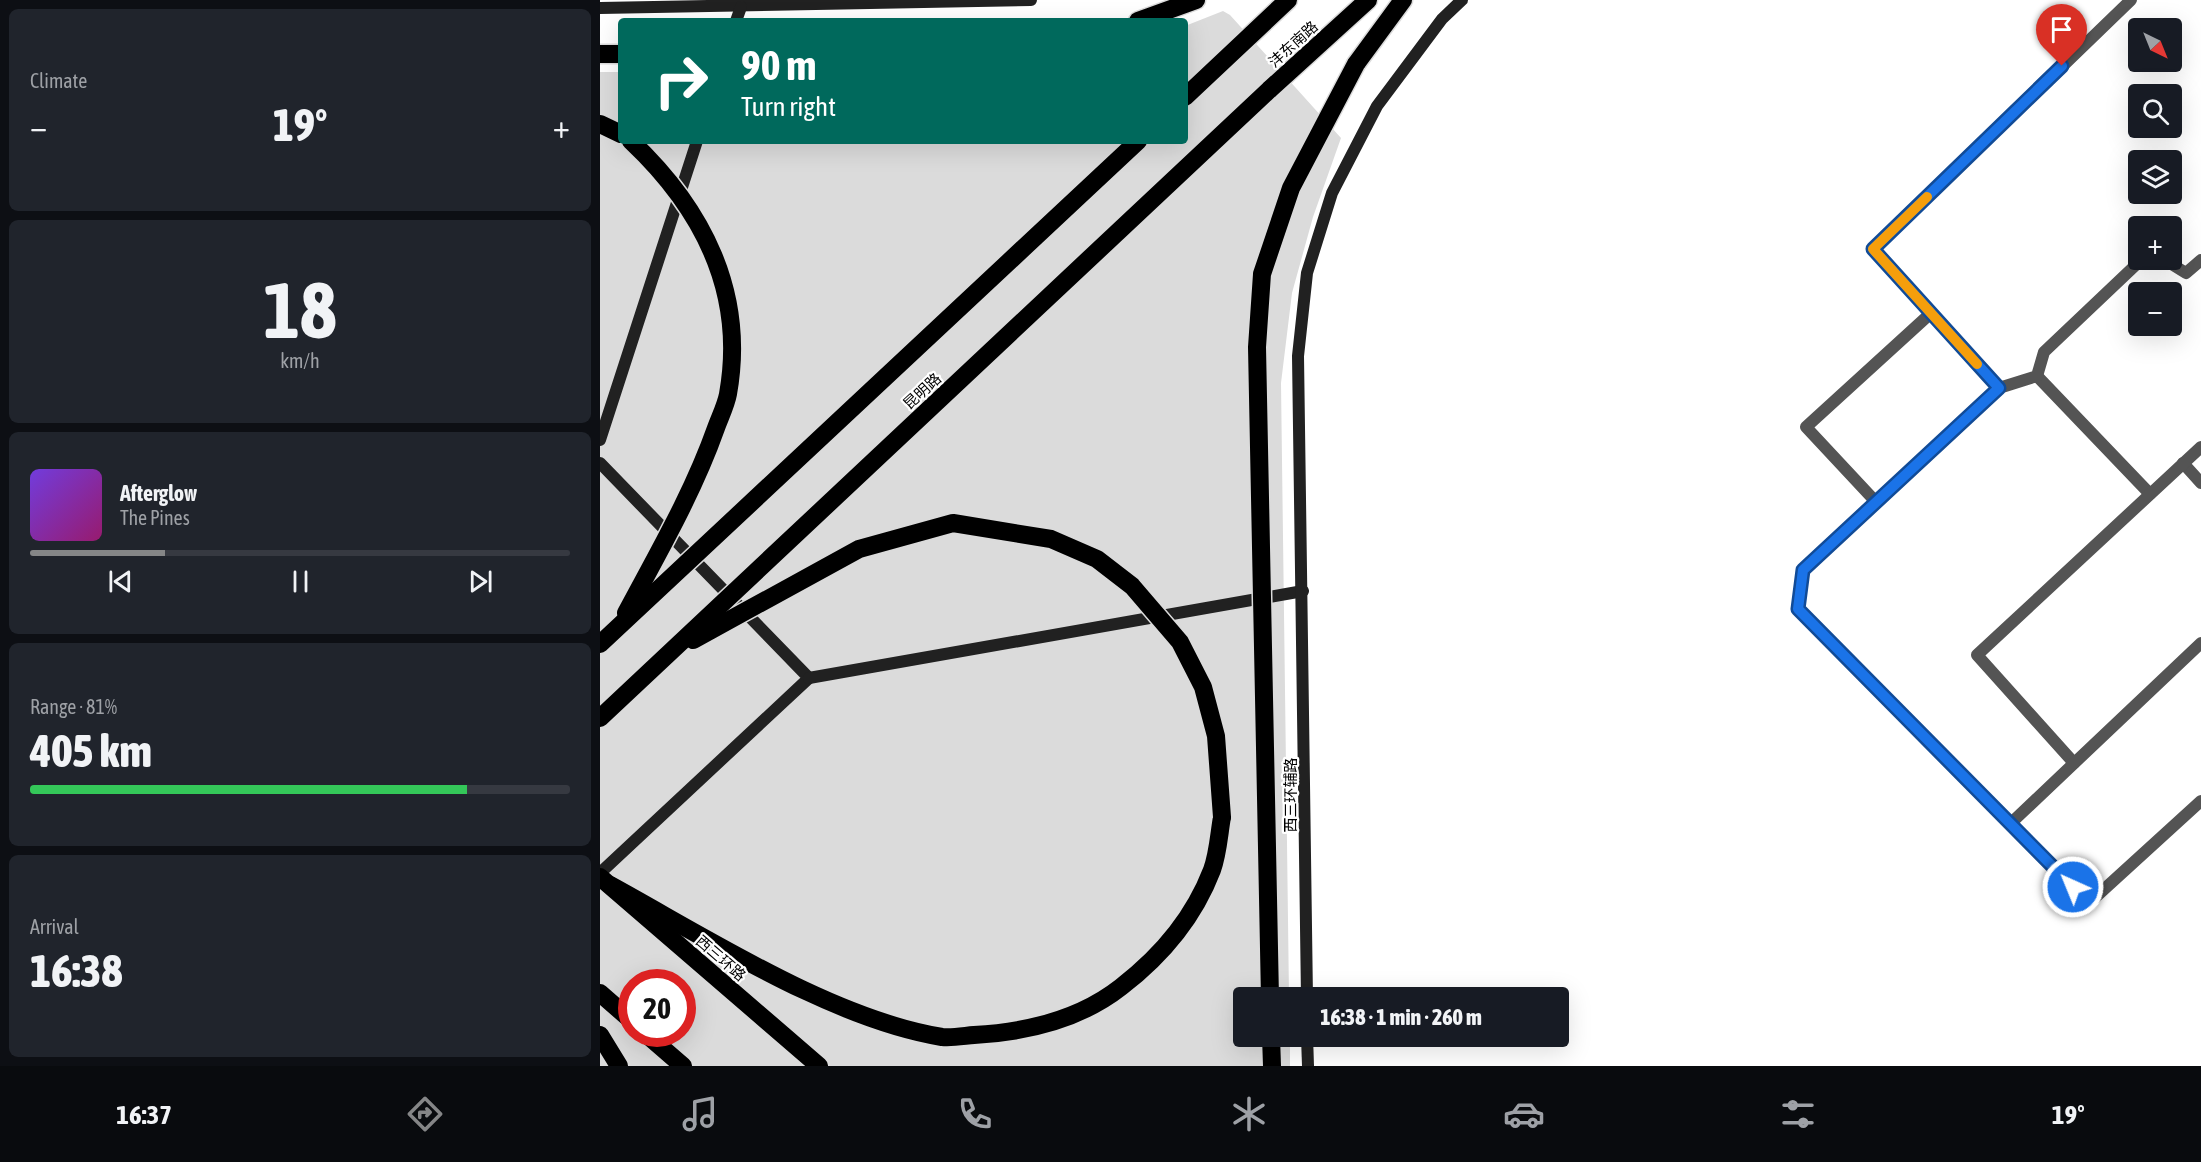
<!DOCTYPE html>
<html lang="en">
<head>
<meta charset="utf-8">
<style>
	:root { --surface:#171b24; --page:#20242c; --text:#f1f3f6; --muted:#9ea1a6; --line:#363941; --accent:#858687 }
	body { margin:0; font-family:"Asap Condensed","Noto Sans SC",sans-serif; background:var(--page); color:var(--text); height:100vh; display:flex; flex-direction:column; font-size:22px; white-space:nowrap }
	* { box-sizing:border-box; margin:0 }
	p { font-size:20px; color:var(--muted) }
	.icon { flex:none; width:33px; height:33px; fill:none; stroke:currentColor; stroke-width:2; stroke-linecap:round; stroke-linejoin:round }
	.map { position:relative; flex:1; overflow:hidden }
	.drawer { display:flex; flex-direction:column; gap:9px; padding:9px; background:#0d0f14; width:600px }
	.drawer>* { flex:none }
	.hud { position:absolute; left:18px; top:18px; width:570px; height:126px; border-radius:6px; box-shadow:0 6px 24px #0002; background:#00695c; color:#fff; overflow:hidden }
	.needle { width:39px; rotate:137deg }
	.tools { position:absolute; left:1528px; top:18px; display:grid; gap:12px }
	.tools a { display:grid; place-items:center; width:54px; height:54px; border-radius:6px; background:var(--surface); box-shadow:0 6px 24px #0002; font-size:30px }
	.speed { position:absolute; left:18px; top:969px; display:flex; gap:12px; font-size:30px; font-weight:700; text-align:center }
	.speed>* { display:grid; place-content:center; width:78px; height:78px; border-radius:50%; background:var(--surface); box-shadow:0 6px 24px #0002; line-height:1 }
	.speed .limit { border:9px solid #d22; background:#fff; color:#111 }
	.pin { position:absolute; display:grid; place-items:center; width:51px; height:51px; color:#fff; margin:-62px -26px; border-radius:50% 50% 50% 0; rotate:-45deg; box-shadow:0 0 6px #0007 }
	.pin .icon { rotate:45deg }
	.me { position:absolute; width:66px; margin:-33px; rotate:316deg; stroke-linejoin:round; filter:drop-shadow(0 0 4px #0008) }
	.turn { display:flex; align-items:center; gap:21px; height:126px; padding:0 24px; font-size:27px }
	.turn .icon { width:78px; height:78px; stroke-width:2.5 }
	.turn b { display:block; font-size:42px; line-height:51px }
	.big { font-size:45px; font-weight:800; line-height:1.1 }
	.drawer .tile { flex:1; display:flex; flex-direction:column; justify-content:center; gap:9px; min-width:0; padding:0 21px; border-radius:9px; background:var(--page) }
	.drawer .dial { align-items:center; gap:0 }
	.dial b { font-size:78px; line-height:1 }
	.song { display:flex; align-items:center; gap:18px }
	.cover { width:72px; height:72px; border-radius:9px; background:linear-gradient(135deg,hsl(260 70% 55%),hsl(320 70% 35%)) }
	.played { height:6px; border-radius:3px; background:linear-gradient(90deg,var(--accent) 25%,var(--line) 25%) }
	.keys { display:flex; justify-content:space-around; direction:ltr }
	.heat { display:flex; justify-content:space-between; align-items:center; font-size:33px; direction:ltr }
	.charge { height:9px; border-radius:4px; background:linear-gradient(90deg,#34c759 81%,var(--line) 0) }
	.trip { position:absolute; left:633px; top:987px; width:336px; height:60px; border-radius:6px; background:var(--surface); box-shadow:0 6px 24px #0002; font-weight:800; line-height:60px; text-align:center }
	.dock { display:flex; height:96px; justify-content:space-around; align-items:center; background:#090b0e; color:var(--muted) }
	.dock .icon { width:42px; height:42px }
	.dock .active { color:var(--accent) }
	.dock b { font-size:27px; color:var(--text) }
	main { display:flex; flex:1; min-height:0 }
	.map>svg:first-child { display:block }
</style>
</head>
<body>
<main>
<section class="drawer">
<div class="tile"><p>Climate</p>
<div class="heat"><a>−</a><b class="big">19°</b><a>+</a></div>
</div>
<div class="tile dial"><b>18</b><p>km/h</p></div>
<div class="tile">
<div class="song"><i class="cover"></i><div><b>Afterglow</b><p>The Pines</p></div></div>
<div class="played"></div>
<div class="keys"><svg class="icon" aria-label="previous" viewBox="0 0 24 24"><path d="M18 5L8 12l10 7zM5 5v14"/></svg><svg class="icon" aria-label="pause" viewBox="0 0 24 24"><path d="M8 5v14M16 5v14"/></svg><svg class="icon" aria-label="next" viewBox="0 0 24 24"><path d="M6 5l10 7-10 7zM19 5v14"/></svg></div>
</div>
<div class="tile"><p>Range · 81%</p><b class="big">405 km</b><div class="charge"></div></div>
<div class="tile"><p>Arrival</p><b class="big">16:38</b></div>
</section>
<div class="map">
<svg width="1601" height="1066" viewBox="0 0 1601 1066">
	<rect width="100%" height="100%" fill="#fff"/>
	<!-- green -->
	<path fill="#dbdbdb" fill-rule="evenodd" d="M 623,11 L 630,15 L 741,138 L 713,217 L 692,293 L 681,383 L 689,997 L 644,998 L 644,1036 L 690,1037 L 690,1066 L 0,1066 L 0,72 L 21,72 L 21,141 L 585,141 L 585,26 ZM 32,982 L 82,982 L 82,1034 L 32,1034 Z"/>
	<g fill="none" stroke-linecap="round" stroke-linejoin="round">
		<!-- highway casing -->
		<g stroke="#dbdbdb" stroke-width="21">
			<g id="highway">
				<polyline points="538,21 596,0"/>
				<polyline points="0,54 21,54"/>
				<polyline points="756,64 803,0"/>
				<polyline points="669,90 768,0"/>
				<polyline points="585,97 688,0"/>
				<polyline points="0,124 21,134"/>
				<polyline points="0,877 219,1066"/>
				<path d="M 10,885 C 107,938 232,1019 342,1037 C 352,1038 363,1036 374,1035 C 427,1032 479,1020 521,987 C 560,957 594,917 612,870 C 618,854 619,834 622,817"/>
				<polyline points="0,993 32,1021"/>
				<polyline points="46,1034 83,1066"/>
				<polyline points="0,1035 19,1066"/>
				<polyline points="671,1036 672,1066"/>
			</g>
		</g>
		<!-- lane -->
		<g stroke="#545454" stroke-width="12">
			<polyline points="1531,0 1273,249 1399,388 1203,570 1198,609 1489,903 1601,801"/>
			<polyline points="1565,260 1586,273 1601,260"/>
			<polyline points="1437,376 1550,494"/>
			<polyline points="1399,388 1437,376 1444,352 1541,260"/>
			<polyline points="1583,463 1601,483"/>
			<polyline points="1276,502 1206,427 1331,313"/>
			<polyline points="1474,763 1377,655 1601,447"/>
			<polyline points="1410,824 1601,643"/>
		</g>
		<!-- secondary -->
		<g stroke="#212121" stroke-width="12">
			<polyline points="0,8 431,0"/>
			<polyline points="136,21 141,7"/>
			<polyline points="0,440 97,141"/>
			<polyline points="0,463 209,678 0,873"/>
			<polyline points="209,678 703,591"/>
			<polyline points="707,998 698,356 707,273 732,193 777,106 842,19 862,0"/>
			<polyline points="707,1036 708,1066"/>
		</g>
		<!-- highway -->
		<use href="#highway" stroke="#000" stroke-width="18"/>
		<!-- highway-bridge casing -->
		<g stroke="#dbdbdb" stroke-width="21" stroke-linecap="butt">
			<g id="highway-bridge">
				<path d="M 26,613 C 58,553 93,493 116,428 C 120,417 126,405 128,394 C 146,293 103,209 31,141"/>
				<polyline points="93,640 259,549 353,523 451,539 497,559 532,586 580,642 603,687 616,736 622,817"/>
				<polyline points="0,644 538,141"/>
				<polyline points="0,718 669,90"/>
				<polyline points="670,998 657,347 662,274 691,188 756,64"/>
			</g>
		</g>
		<!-- highway-bridge -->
		<use href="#highway-bridge" stroke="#000" stroke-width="18"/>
	</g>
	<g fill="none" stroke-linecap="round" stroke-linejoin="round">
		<!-- route casing -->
		<g stroke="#114b97" stroke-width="15">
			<polyline id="route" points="1462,66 1273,249 1399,388 1203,570 1198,609 1473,887"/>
		</g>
		<!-- route -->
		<use href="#route" stroke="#1a73e8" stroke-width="10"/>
		<!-- slow -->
		<polyline stroke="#f59e0b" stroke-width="10" points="1327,197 1273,249 1377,364"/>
	</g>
	<g text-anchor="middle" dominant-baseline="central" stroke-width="4.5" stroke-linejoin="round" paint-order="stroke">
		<!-- street labels -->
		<g font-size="15" fill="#000" stroke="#fff">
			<text transform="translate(693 44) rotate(-42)">沣东南路</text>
			<text transform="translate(322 391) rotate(-43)">昆明路</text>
			<text transform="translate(690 795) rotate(-90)">西三环辅路</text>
			<text transform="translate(121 958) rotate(41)">西三环路</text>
		</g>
	</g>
</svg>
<div class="tools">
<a><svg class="needle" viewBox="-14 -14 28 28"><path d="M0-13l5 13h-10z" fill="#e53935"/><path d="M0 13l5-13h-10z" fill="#9ea1a6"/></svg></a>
<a><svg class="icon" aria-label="search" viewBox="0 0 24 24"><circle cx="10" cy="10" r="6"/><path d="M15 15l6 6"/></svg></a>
<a><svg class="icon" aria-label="layers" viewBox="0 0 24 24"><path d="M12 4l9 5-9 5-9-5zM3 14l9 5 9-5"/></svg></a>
<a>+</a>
<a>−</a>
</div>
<div class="speed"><div class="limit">20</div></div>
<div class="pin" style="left:1462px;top:66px;background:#d93025"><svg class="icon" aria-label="arrive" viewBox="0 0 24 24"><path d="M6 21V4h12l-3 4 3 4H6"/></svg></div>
<svg class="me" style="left:1473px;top:887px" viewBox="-20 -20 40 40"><circle r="17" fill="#1a73e8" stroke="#fff" stroke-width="3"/><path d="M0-11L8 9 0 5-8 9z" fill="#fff"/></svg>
<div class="trip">16:38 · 1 min · 260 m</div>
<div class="hud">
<div class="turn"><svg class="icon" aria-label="right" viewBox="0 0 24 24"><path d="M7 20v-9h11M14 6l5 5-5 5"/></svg><div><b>90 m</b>Turn right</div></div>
</div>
</div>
</main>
<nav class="dock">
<b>16:37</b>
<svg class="icon active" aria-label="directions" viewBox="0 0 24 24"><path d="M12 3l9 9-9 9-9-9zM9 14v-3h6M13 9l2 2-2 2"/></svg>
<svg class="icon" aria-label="music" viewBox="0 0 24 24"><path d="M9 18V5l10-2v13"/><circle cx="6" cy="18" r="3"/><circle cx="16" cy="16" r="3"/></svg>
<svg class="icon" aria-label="phone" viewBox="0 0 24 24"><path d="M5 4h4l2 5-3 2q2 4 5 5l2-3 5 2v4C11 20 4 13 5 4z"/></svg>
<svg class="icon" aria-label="climate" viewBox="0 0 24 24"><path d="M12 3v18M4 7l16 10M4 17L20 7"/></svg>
<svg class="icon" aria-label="car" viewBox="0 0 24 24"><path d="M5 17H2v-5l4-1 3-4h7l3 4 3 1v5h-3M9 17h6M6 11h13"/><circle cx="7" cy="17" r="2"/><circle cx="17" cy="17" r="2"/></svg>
<svg class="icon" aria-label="filters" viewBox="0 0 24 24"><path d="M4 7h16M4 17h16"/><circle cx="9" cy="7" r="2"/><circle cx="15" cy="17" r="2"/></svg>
<b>19°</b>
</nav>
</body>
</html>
